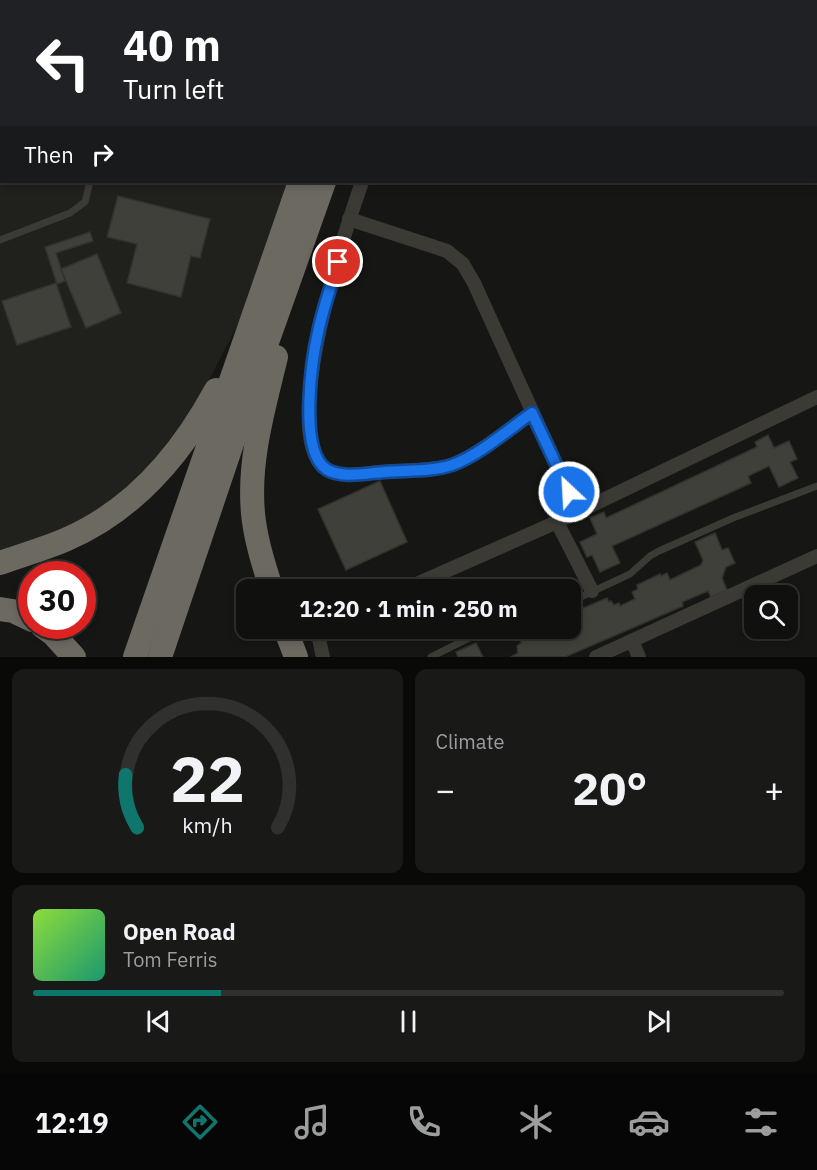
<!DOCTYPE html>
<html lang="en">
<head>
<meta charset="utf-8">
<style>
	:root { --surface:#10100f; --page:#191918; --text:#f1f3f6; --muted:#9c9d9e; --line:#30302f; --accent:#0f766e }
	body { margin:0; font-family:"IBM Plex Sans",sans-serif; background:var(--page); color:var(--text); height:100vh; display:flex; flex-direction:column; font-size:22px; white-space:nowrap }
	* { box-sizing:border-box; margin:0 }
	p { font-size:20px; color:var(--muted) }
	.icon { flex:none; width:33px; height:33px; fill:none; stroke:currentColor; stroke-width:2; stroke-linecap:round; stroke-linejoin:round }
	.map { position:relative; height:657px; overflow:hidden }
	.details { display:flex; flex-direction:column; gap:12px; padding:12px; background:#090908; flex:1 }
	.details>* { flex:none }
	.guide { position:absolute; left:0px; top:0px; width:818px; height:183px; box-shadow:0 3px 9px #0003,0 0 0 2px var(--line); background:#202124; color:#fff; overflow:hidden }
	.buttons { position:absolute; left:744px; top:585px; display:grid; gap:12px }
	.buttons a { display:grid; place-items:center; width:54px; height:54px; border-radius:12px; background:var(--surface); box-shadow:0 3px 9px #0003,0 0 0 2px var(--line); font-size:30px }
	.speed { position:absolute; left:18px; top:561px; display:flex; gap:12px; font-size:30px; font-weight:700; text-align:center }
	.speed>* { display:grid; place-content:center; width:78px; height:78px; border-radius:50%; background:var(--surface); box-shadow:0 3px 9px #0003,0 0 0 2px var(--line); line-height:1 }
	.speed .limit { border:9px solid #d22; background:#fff; color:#111 }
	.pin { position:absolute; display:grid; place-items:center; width:51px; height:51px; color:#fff; margin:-26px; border:3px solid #fff; border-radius:50%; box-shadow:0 2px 6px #0007 }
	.me { position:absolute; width:66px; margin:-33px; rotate:335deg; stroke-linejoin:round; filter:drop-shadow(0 0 4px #0008) }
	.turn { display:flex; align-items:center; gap:21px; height:126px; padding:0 24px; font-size:27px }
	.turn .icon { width:78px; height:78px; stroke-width:2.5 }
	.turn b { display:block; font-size:42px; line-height:51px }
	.then { display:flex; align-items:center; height:57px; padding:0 24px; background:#0003; gap:12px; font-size:22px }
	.big { font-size:45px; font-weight:700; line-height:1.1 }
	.details .widget { flex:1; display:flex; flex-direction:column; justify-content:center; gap:9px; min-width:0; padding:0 21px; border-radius:12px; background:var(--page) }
	.details .dial { align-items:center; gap:0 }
	.dial svg { height:156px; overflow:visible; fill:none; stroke:var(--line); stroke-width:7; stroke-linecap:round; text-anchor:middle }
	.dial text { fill:var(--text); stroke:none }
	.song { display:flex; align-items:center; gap:18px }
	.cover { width:72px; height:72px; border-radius:9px; background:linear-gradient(135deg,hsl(90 70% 55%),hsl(160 70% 35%)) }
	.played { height:6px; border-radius:3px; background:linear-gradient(90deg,var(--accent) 25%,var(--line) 25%) }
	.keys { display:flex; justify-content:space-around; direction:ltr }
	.heat { display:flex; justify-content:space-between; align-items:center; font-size:33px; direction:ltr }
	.details .tiles { flex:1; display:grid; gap:12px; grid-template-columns:1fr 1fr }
	.widget:last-child { grid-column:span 2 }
	.trip { position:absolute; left:236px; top:579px; width:345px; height:60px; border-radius:12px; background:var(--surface); box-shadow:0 3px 9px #0003,0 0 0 2px var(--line); font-weight:700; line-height:60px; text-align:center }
	.tabs { display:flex; height:96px; justify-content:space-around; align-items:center; background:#060606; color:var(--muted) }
	.tabs .icon { width:42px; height:42px }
	.tabs .active { color:var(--accent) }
	.tabs b { font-size:27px; color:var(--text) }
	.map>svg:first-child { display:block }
</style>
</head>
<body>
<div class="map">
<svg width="817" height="657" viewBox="0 0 817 657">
	<rect width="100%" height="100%" fill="#161614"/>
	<!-- built -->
	<polygon fill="#20201d" points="0,0 362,0 2,2 2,182 293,182 240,320 192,413 151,466 97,512 47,539 0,556"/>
	<!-- building -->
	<g fill="#40403b" stroke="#32322e" stroke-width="1.5">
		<polygon points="0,0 69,0 2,2 2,76"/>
		<polygon points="206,0 271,0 206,2"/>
		<polygon points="118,196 210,219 200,258 191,256 181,297 127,283 137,244 107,237"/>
		<polygon points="90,232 93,241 56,253 65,281 57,284 45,247"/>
		<polygon points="97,254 121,313 86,328 61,269"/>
		<polygon points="56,283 71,327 17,345 2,301"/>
		<polygon points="768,435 774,448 789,441 797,459 790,462 798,478 779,487 769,466 748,476 751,483 612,546 620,563 600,572 592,555 587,557 580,542 597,534 590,518 604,512 606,518 757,447 755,442"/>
		<polygon points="550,479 556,489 550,493 543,484"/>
		<polygon points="380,481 407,542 346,570 318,509"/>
		<polygon points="715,533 722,550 728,548 735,563 726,567 722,578 727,590 711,597 708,591 682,602 683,606 565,657 511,657 518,653 517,646 521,643 521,638 542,628 554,628 555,631 559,631 570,628 570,626 576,624 574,618 581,614 579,610 607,598 609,602 611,601 614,605 619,603 620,606 635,599 632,592 638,589 637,585 660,574 661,576 667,573 670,580 701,565 703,560 695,542"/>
		<polygon points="476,643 483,657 458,657 456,652"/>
	</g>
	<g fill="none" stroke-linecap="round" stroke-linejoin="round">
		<!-- lane -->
		<g stroke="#3b3a35" stroke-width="7">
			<polyline points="130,2 130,0"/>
			<polyline points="0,240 70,213 85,202 90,182"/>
			<polyline points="570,602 630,574 650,556 659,551 733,518 817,486"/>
			<polyline points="431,657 489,628"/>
		</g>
		<!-- street -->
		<g stroke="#3b3a35" stroke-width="14">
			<polyline points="430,2 430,0"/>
			<path d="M 362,182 C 345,231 280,428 323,467 C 337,479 363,474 380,472 C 402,470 427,471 448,466 C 474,459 509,429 532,413"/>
			<polyline points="349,219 447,251 463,264 474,283 578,512"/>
			<polyline points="557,522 592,591"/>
			<polyline points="403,590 557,522 817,397"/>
			<polyline points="632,641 639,657"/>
			<polyline points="323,657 319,639 323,628"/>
			<polyline points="596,657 817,556"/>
		</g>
		<!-- highway -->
		<g stroke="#6c6961" stroke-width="24">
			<polyline points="366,2 367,0"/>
			<polyline points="393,2 393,0"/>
			<path d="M 0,563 C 22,555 44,549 65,540 C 133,511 182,453 216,390"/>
			<path d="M 272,590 C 264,567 255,536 253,513 C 248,460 264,407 276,357"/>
			<polyline points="0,609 13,611 32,620"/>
			<polyline points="42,626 53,634 74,657"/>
			<polyline points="285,628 296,657"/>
			<path d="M 135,657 C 190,498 246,340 300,182"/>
			<polyline points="160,657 249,393 324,182"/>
		</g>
	</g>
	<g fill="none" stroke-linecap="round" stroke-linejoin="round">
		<!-- route casing -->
		<g stroke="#114b97" stroke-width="15">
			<path id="route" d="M 338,262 C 332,284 324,305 319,328 C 312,357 298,449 326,469 C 341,479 367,473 384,472 C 406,470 431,472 452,465 C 478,456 509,429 532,413 L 569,492"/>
		</g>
		<!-- route -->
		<use href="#route" stroke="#1a73e8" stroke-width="10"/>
	</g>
</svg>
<div class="buttons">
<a><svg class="icon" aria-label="search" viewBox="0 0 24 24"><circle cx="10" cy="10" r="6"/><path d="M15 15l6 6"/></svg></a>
</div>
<div class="speed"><div class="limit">30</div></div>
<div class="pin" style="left:338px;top:262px;background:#d93025"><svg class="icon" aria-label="arrive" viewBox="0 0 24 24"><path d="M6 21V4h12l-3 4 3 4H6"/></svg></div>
<svg class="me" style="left:569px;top:492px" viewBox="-20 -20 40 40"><circle r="17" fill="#1a73e8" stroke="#fff" stroke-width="3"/><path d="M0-11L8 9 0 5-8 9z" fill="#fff"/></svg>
<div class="trip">12:20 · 1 min · 250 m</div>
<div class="guide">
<div class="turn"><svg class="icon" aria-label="left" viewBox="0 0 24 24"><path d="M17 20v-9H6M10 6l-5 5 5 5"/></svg><div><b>40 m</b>Turn left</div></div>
<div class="then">Then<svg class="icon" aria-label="right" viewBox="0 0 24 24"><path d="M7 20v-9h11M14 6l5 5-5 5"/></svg></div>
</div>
</div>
<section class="details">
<div class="tiles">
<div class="widget dial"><svg viewBox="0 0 100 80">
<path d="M14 69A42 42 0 1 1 86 69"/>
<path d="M14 69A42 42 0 0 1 8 42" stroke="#0f766e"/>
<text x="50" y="56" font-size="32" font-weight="700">22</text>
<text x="50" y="72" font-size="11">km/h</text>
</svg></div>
<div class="widget"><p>Climate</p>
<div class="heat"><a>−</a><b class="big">20°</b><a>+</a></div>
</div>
<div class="widget">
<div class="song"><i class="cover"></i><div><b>Open Road</b><p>Tom Ferris</p></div></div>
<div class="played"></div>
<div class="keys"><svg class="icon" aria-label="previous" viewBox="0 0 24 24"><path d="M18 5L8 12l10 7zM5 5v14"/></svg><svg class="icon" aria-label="pause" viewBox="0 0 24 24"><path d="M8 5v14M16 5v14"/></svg><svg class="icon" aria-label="next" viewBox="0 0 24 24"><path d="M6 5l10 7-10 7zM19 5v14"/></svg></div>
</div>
</div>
</section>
<nav class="tabs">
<b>12:19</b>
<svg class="icon active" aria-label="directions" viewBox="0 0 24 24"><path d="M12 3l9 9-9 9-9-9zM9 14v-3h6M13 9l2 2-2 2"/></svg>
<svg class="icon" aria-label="music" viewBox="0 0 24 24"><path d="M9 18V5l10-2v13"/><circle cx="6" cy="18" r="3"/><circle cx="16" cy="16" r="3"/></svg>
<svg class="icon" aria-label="phone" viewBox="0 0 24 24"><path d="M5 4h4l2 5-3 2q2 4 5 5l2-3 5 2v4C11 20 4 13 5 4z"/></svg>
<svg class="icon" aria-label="climate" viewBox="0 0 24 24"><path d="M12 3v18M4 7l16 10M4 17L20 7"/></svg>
<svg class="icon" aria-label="car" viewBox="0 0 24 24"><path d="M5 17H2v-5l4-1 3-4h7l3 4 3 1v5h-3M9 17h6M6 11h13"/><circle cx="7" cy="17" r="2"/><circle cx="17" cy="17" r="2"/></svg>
<svg class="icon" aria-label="filters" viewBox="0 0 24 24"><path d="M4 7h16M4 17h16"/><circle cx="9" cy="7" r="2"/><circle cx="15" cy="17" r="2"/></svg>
</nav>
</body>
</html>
